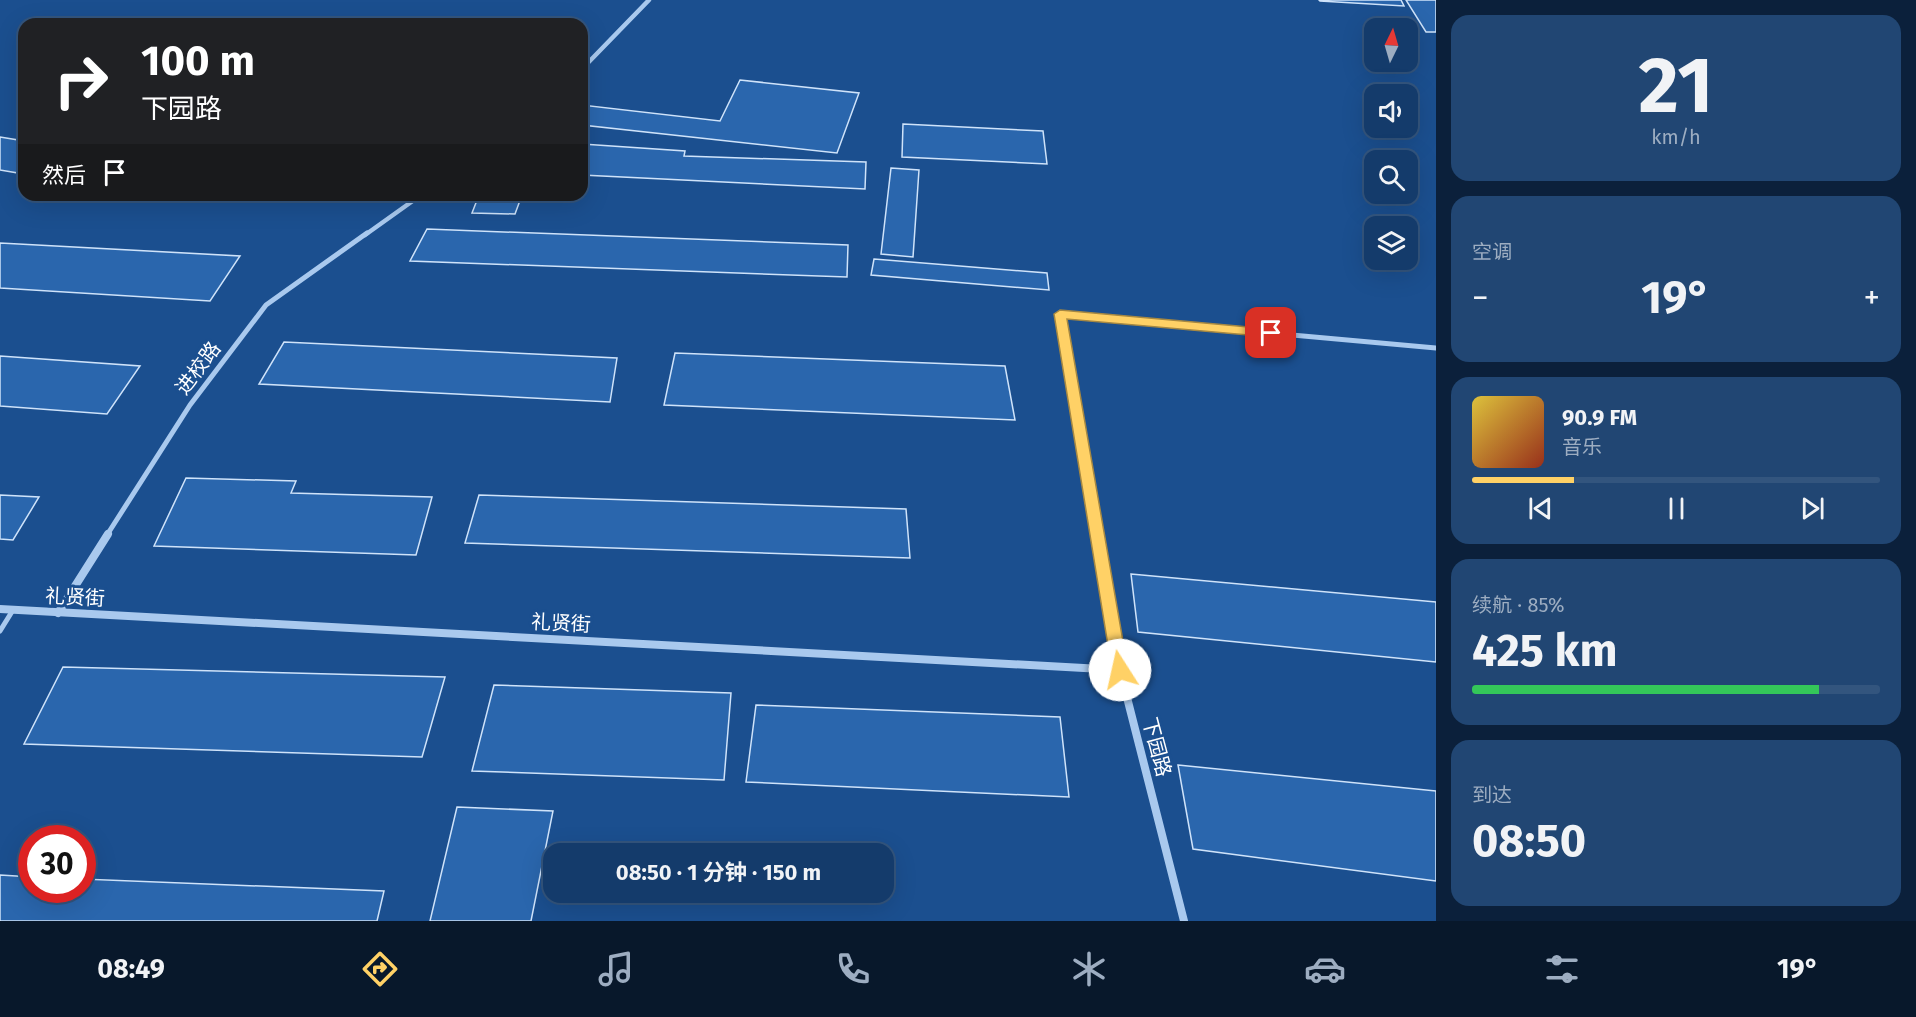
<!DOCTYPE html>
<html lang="zh">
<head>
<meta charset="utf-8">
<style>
	:root { --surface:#143b6b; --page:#214673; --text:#f1f3f6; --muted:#9dadc1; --line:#33557e; --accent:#ffd166 }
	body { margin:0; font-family:"Fira Sans","Noto Sans SC",sans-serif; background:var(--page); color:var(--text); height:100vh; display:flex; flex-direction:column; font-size:22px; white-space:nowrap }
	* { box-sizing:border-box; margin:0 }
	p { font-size:20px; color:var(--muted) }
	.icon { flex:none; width:33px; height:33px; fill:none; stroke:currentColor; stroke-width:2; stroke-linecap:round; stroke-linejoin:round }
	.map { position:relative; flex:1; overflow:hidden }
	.sheet { display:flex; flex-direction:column; gap:15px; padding:15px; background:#0b203b; width:480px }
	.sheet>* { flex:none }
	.banner { position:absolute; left:18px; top:18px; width:570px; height:183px; border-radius:18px; box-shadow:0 6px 24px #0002,0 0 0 2px var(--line); background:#202124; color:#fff; overflow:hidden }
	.needle { width:39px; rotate:5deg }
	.tools { position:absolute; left:1364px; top:18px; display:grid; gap:12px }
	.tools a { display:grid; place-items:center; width:54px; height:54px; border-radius:12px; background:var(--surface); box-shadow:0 6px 24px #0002,0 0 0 2px var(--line); font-size:30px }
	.speed { position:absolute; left:18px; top:825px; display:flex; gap:12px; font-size:30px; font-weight:700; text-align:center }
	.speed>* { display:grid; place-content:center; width:78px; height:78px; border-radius:50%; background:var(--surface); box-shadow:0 6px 24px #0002,0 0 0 2px var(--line); line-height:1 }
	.speed .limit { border:9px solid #d22; background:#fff; color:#111 }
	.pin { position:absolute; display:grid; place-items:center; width:51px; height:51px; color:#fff; margin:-26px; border-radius:12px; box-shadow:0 3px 9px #0006 }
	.me { position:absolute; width:66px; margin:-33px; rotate:350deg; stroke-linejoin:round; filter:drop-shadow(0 0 4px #0008) }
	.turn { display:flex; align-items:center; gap:21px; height:126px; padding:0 24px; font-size:27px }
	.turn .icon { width:78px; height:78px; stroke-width:2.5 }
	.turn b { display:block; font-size:42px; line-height:51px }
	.then { display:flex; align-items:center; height:57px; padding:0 24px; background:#0003; gap:12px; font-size:22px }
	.big { font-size:45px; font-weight:700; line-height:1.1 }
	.sheet .tile { flex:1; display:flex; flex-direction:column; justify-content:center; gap:9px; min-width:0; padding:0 21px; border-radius:18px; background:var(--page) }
	.sheet .dial { align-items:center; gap:0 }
	.dial b { font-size:78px; line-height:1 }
	.song { display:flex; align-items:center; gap:18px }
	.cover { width:72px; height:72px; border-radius:9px; background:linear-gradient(135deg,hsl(50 70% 55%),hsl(10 70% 35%)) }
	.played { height:6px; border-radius:3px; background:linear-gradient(90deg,var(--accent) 25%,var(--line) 25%) }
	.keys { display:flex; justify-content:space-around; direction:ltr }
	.heat { display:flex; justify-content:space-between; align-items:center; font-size:33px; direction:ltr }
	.charge { height:9px; border-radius:4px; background:linear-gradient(90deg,#34c759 85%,var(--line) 0) }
	.trip { position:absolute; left:543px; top:843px; width:351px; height:60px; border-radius:18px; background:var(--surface); box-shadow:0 6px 24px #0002,0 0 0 2px var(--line); font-weight:700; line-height:60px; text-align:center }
	.dock { display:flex; height:96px; justify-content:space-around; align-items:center; background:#08182b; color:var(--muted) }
	.dock .icon { width:42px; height:42px }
	.dock .selected { color:var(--accent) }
	.dock b { font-size:27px; color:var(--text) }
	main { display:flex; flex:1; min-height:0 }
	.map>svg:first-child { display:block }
</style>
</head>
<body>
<main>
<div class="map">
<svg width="1436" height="921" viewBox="0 0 1436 921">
	<rect width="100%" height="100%" fill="#1b4f8f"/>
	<!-- building -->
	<g fill="#2a66ad" stroke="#cfe3fa" stroke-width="1.5">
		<polygon points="1319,0 1401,0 1404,6 1320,1"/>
		<polygon points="1406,0 1436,0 1436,32 1426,32"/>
		<polygon points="740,80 859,93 837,153 582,125 582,105 720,121"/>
		<polygon points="903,124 1043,131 1047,164 902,157"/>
		<polygon points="0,137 24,141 24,174 0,170"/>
		<polygon points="582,144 685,151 684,156 866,162 865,189 582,175"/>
		<polygon points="891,168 919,170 913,257 881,254"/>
		<polygon points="479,195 522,195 515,214 472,213"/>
		<polygon points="427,229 848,245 847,277 410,261"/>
		<polygon points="0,243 240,256 210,301 0,288"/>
		<polygon points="874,259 1047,273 1049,290 871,275"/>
		<polygon points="284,342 617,358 610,402 259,384"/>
		<polygon points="675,353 1005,366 1015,420 664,405"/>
		<polygon points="0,356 140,366 107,414 0,406"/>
		<polygon points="186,478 296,481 291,493 432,497 416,555 154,546"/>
		<polygon points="0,495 39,497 13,540 0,539"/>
		<polygon points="479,495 906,509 910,558 465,543"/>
		<polygon points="1131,574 1436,602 1436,662 1138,632"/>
		<polygon points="63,667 445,677 422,757 24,744"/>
		<polygon points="494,685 731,693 724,780 472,771"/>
		<polygon points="756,705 1060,717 1069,797 746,782"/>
		<polygon points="1178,765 1436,791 1436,881 1193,849"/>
		<polygon points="457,807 553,811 531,921 430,921"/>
		<polygon points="0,875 32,877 32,890 82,890 82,879 384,891 377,921 0,921"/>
	</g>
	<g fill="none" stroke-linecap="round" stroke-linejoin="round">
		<!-- lane -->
		<polyline stroke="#a9c9ee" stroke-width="5" points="0,631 13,610"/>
		<!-- street-far2 -->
		<g stroke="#a9c9ee" stroke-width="4.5">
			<polyline points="582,69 649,0"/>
			<polyline points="365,235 421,195"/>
		</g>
		<!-- street-far1 -->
		<g stroke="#a9c9ee" stroke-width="5">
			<polyline points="107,535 190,405 266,305 367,233"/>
			<polyline points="1097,535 1060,314 1436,348"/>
		</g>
		<!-- street -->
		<g stroke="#a9c9ee" stroke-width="8">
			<polyline points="1097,534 1120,670 1184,921"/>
			<polyline points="0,609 1120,670"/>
			<polyline points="58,613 108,534"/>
		</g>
	</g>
	<!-- route -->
	<polygon fill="#ffd166" stroke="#a68842" stroke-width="1.5" points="1060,310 1271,329 1278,333 1271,337 1067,319 1128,670 1120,676 1112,670 1054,314"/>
	<g text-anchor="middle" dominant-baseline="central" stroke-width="6" stroke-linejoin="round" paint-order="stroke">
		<!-- street labels -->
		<g font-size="20" fill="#fff" stroke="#1b4f8f">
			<text transform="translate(198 368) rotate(-53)">进校路</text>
			<text transform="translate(75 597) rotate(3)">礼贤街</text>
			<text transform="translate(561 623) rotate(3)">礼贤街</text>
			<text transform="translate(1157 747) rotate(75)">下园路</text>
		</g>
	</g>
</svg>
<div class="tools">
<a><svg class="needle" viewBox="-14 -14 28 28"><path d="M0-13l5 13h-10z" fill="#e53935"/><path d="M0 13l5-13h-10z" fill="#9dadc1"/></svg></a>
<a><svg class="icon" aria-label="sound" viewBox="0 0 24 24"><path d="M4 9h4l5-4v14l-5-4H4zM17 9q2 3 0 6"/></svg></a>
<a><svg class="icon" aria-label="search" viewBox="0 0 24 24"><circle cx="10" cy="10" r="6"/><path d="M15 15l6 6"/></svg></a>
<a><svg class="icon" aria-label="layers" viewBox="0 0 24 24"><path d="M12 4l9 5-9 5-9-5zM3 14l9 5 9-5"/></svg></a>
</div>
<div class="speed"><div class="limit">30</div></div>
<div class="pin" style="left:1271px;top:333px;background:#d93025"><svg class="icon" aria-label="arrive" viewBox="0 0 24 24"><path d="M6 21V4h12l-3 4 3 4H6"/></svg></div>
<svg class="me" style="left:1120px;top:670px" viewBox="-20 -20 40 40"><circle r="19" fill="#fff"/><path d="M0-13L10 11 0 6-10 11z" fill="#ffd166"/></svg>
<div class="trip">08:50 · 1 分钟 · 150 m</div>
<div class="banner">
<div class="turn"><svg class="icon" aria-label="right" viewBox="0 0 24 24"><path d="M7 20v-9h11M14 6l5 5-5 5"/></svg><div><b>100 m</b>下园路</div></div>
<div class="then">然后<svg class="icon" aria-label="arrive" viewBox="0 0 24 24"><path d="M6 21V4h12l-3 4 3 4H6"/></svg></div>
</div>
</div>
<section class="sheet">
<div class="tile dial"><b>21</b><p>km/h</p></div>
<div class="tile"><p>空调</p>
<div class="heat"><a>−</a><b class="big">19°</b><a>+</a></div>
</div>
<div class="tile">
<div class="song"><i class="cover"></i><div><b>90.9 FM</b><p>音乐</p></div></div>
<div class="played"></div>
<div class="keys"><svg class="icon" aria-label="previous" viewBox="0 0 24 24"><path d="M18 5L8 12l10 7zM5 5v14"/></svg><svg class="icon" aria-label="pause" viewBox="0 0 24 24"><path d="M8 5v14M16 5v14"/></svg><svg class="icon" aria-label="next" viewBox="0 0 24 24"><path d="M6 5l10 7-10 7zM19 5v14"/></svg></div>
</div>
<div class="tile"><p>续航 · 85%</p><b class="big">425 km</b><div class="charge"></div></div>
<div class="tile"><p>到达</p><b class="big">08:50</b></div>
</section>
</main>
<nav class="dock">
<b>08:49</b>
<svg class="icon selected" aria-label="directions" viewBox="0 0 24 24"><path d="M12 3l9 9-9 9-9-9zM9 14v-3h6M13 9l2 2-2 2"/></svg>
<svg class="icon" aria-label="music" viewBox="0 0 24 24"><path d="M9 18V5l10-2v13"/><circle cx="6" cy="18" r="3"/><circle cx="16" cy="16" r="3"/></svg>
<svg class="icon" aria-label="phone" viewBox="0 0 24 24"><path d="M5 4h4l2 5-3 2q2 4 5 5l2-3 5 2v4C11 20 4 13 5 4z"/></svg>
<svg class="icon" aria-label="climate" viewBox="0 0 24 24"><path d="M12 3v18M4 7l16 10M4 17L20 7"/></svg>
<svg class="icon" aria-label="car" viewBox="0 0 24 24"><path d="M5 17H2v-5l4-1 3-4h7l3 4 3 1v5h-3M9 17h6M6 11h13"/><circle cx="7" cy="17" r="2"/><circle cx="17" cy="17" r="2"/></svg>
<svg class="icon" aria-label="filters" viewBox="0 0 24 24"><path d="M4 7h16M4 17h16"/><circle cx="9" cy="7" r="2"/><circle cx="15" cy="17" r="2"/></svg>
<b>19°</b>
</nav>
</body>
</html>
